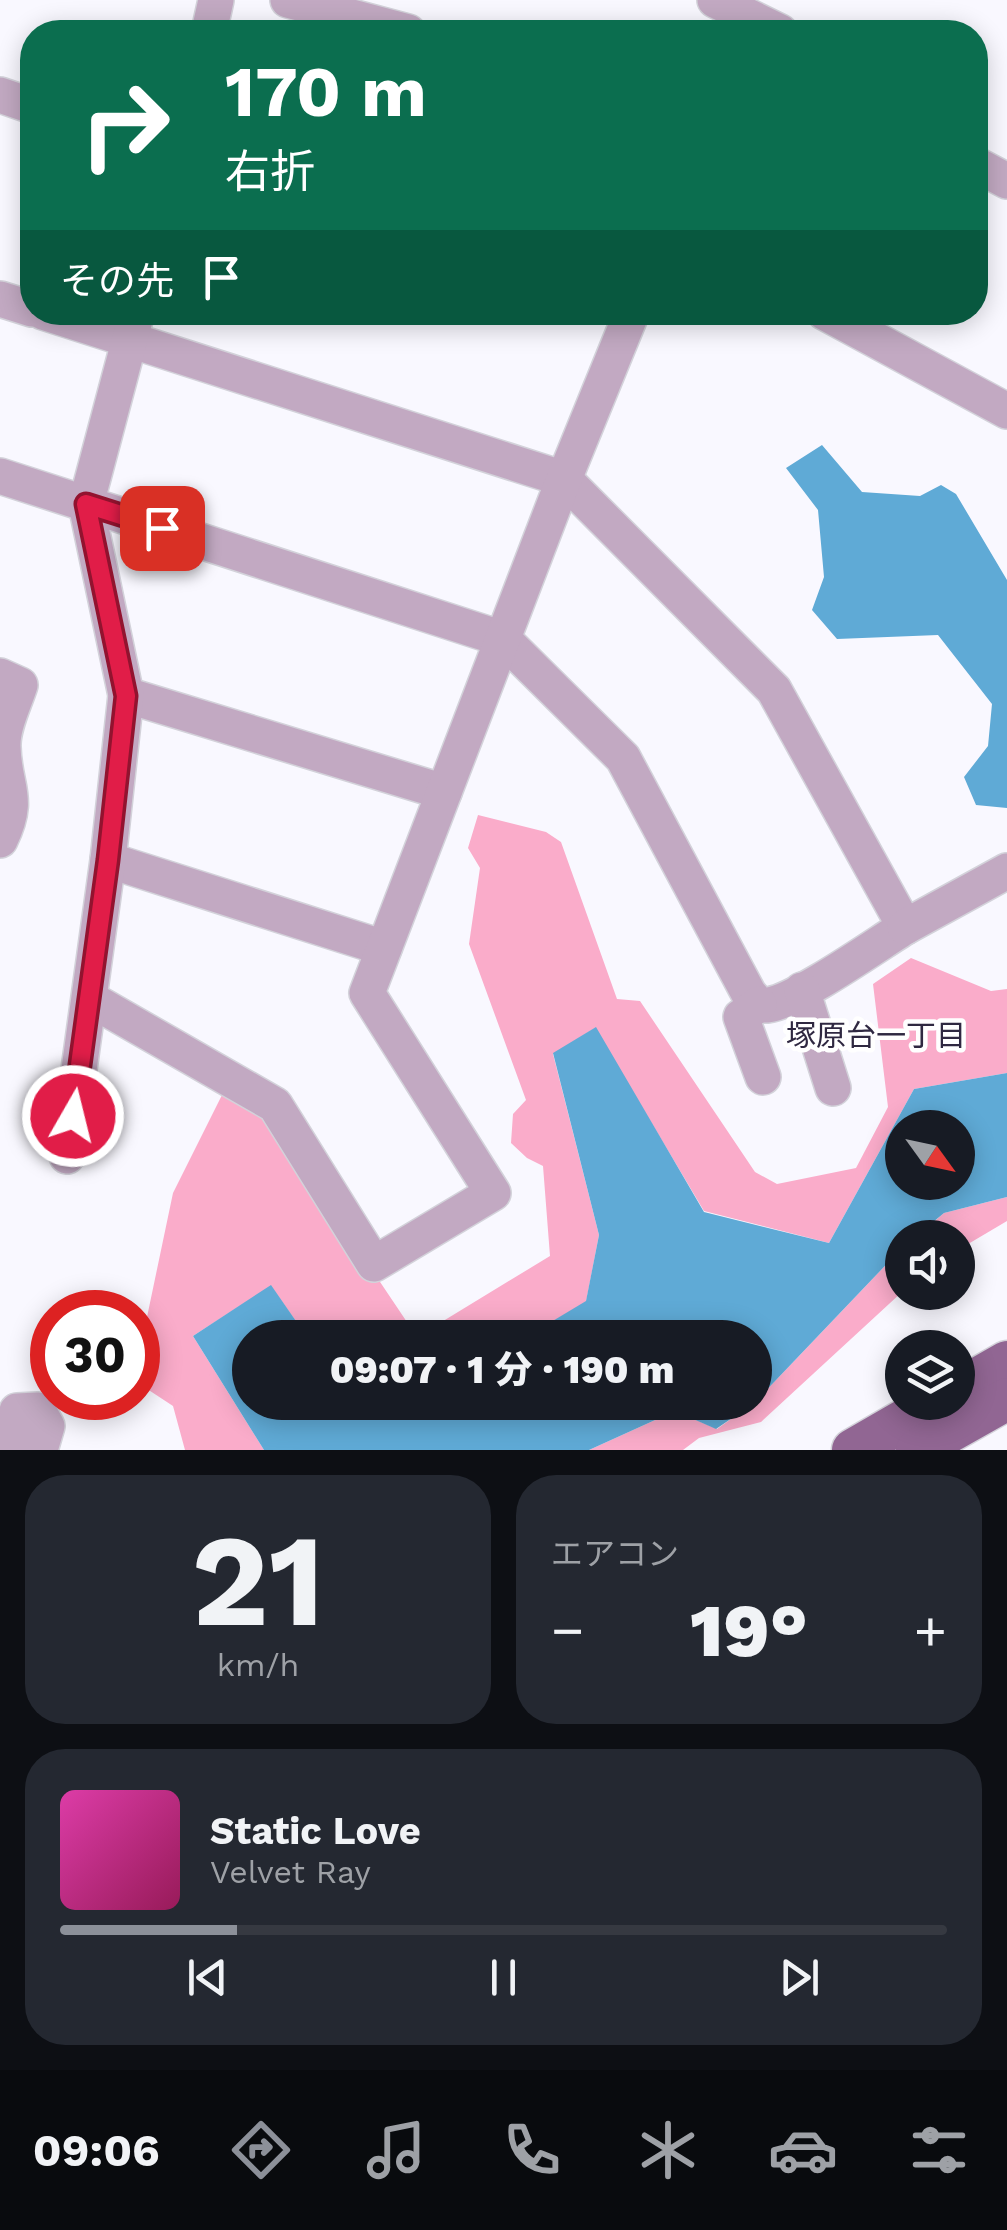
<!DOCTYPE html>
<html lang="ja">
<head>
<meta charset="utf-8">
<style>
	:root { --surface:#171b24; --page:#242831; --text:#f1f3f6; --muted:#9ea1a6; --line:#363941; --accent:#8c9099 }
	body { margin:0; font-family:"Work Sans","Noto Sans JP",sans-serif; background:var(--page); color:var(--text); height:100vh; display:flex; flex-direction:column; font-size:38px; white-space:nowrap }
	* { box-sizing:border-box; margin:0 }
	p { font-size:32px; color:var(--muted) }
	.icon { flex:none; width:55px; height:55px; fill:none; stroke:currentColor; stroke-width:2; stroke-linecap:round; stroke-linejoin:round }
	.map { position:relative; height:1450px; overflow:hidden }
	.details { display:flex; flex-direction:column; gap:25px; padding:25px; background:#0d0f14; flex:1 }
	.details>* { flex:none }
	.banner { position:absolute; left:20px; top:20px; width:968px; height:305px; border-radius:40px; box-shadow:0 5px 25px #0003; background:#0b6e4f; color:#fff; overflow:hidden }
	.needle { width:65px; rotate:123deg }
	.tools { position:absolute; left:885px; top:1110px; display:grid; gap:20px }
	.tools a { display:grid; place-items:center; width:90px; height:90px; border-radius:50%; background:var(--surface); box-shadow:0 5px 25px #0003; font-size:50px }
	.speed { position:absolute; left:30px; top:1290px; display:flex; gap:20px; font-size:50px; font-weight:700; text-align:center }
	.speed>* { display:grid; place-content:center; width:130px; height:130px; border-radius:50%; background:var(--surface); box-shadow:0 5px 25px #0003; line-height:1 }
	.speed .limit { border:15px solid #d22; background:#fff; color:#111 }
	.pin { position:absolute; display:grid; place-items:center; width:85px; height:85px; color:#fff; margin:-42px; border-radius:20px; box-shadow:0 5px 15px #0006 }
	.me { position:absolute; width:110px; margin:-55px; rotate:8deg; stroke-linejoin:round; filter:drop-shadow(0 0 8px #0008) }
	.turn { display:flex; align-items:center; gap:35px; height:210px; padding:0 40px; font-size:45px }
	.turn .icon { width:130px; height:130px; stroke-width:2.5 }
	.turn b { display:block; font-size:70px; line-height:85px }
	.then { display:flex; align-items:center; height:95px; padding:0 40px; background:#0003; gap:20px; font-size:38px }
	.big { font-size:75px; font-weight:800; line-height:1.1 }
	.details .tile { flex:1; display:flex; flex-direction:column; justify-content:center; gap:15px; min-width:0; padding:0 35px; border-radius:40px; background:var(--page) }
	.details .dial { align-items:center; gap:0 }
	.dial b { font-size:130px; line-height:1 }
	.song { display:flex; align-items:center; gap:30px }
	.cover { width:120px; height:120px; border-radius:15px; background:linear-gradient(135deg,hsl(320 70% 55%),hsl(330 70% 35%)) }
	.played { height:10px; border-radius:5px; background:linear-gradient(90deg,var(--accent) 20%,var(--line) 20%) }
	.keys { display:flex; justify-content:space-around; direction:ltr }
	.heat { display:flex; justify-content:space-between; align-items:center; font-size:55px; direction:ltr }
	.details .tiles { flex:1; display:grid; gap:25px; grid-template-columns:1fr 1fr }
	.tile:last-child { grid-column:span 2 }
	.trip { position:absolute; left:232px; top:1320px; width:540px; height:100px; border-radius:50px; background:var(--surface); box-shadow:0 5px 25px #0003; font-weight:800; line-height:100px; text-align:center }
	.tab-bar { display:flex; height:160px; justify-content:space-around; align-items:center; background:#090b0e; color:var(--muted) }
	.tab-bar .icon { width:70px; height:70px }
	.tab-bar .active { color:var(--accent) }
	.tab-bar b { font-size:45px; color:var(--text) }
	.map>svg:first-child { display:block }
</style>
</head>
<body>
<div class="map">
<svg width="1007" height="1450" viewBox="0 0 1007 1450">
	<rect width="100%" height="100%" fill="#f9f8ff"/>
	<!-- forest -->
	<g fill="#faacca">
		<polygon points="478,815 546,832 561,842 617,999 640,1001 755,1172 777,1184 856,1168 888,1107 873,984 911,958 991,991 1007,989 1007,1073 914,1089 829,1243 704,1211 595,1028 553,1054 599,1235 586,1302 526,1337 477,1337 455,1330 449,1337 307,1337 271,1286 193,1336 264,1450 185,1450 173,1406 138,1383 138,1360 173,1193 222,1095 270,1118 417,1337 550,1256 543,1166 527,1158 511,1143 513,1114 526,1100 469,944 480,868 468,848"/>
		<polygon points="1007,1197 1007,1221 958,1250 958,1238 915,1238 944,1213"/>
		<polygon points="902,1248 902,1292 761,1422 699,1438 683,1450 589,1450 675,1411 717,1429 755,1402"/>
	</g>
	<!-- water -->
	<g fill="#5faad6" fill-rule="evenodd">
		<polygon points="822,445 862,492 920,496 941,485 956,494 1007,580 1007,808 976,805 964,777 988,746 992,704 938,635 837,639 812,610 824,577 818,510 786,468"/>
		<path d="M 596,1027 L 704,1212 L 829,1243 L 914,1089 L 1007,1073 L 1007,1197 L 944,1213 L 915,1237 L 902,1238 L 902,1248 L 755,1402 L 755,1338 L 526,1337 L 586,1301 L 599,1235 L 553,1053 ZM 902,1128 L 958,1128 L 958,1182 L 902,1182 Z"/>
		<polygon points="271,1285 307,1337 250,1338 250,1402 353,1403 359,1411 376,1403 754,1403 716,1429 675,1411 589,1450 264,1450 193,1336"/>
	</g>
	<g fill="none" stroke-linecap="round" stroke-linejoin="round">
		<!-- minor casing -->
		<g stroke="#d3d2da" stroke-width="38">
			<g id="minor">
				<polyline points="288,0 408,32"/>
				<polyline points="715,0 780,32"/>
				<polyline points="209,32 216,0"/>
				<polyline points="0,95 32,106"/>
				<polyline points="975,164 1007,181"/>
				<polyline points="0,299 32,309"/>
				<polyline points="824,312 1007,411"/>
				<path d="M 0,476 L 503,639 L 623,758 L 749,994 C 754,1000 760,1006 768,1005 C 797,1001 876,945 905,927 L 774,690 L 564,479 L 43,312"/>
				<path d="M 0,676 L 20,685 C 14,704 2,727 3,747 C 4,789 21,797 0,840"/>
				<polyline points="126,695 444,792"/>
				<polyline points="108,860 384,948"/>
				<polyline points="905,927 1007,871"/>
				<polyline points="802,990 833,1088"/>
				<polyline points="90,999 275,1105 374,1264 493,1193 367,993 564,479 632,312"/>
				<polyline points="759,1004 741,1017 763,1077"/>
				<polyline points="67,1156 108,860 126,695 86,504 137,312"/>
				<polyline points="7,1450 17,1411 38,1410 47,1426 40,1450"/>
			</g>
		</g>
		<!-- major casing -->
		<g stroke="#d3d2da" stroke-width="45">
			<g id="major">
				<polyline points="958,1390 1007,1362"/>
				<polyline points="853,1450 936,1402"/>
				<polyline points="917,1450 1007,1399"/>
			</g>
		</g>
		<!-- minor -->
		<use href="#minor" stroke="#c2a9c2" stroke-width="35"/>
		<!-- major -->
		<use href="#major" stroke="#916693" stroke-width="42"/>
	</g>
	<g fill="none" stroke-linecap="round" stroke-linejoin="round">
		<!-- route casing -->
		<g stroke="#92132f" stroke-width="25">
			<polyline id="route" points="73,1116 108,860 126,696 86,504 162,528"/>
		</g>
		<!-- route -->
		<use href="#route" stroke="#e11d48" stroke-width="18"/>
	</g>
	<g text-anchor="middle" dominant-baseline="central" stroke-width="9" stroke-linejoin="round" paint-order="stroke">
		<!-- neighbourhood labels -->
		<g font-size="30" fill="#2f2841" stroke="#fff">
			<text x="876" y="1035">塚原台一丁目</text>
		</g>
	</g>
</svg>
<div class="tools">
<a><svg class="needle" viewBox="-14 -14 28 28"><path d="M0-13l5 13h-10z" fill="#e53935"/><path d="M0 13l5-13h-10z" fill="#9ea1a6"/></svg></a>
<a><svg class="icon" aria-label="sound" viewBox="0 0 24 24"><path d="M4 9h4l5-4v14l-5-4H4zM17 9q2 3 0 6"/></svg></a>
<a><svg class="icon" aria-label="layers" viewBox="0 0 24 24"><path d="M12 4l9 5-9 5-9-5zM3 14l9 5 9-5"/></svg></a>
</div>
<div class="speed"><div class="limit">30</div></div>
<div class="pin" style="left:162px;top:528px;background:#d93025"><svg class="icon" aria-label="arrive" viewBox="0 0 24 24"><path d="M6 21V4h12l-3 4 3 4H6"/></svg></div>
<svg class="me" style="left:73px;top:1116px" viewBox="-20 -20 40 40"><circle r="17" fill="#e11d48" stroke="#fff" stroke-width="3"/><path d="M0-11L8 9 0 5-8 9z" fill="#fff"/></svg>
<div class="trip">09:07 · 1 分 · 190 m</div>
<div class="banner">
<div class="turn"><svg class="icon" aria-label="right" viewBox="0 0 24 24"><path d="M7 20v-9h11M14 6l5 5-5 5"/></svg><div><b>170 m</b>右折</div></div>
<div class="then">その先<svg class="icon" aria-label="arrive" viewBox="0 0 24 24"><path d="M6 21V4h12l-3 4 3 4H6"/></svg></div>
</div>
</div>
<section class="details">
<div class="tiles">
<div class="tile dial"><b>21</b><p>km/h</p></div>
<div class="tile"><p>エアコン</p>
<div class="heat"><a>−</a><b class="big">19°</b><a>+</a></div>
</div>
<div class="tile">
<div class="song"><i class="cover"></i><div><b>Static Love</b><p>Velvet Ray</p></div></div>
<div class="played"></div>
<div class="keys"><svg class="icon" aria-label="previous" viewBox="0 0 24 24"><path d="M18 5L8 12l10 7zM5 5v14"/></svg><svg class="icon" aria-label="pause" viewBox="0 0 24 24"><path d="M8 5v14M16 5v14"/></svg><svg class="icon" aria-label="next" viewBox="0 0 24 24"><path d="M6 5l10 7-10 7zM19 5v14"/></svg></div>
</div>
</div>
</section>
<nav class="tab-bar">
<b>09:06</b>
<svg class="icon active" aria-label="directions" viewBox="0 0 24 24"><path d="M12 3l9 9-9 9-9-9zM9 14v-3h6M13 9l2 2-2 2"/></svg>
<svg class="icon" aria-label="music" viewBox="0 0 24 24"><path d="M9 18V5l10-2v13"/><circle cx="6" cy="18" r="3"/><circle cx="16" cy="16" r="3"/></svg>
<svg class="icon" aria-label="phone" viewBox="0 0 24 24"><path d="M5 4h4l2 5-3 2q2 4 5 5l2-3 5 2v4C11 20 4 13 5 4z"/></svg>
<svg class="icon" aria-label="climate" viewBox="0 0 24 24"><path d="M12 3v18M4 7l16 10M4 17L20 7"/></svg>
<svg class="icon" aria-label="car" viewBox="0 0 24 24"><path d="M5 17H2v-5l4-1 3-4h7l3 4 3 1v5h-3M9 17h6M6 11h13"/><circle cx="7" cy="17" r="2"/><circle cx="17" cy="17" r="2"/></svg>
<svg class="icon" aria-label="filters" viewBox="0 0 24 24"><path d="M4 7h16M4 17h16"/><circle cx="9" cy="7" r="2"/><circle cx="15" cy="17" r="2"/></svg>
</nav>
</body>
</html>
